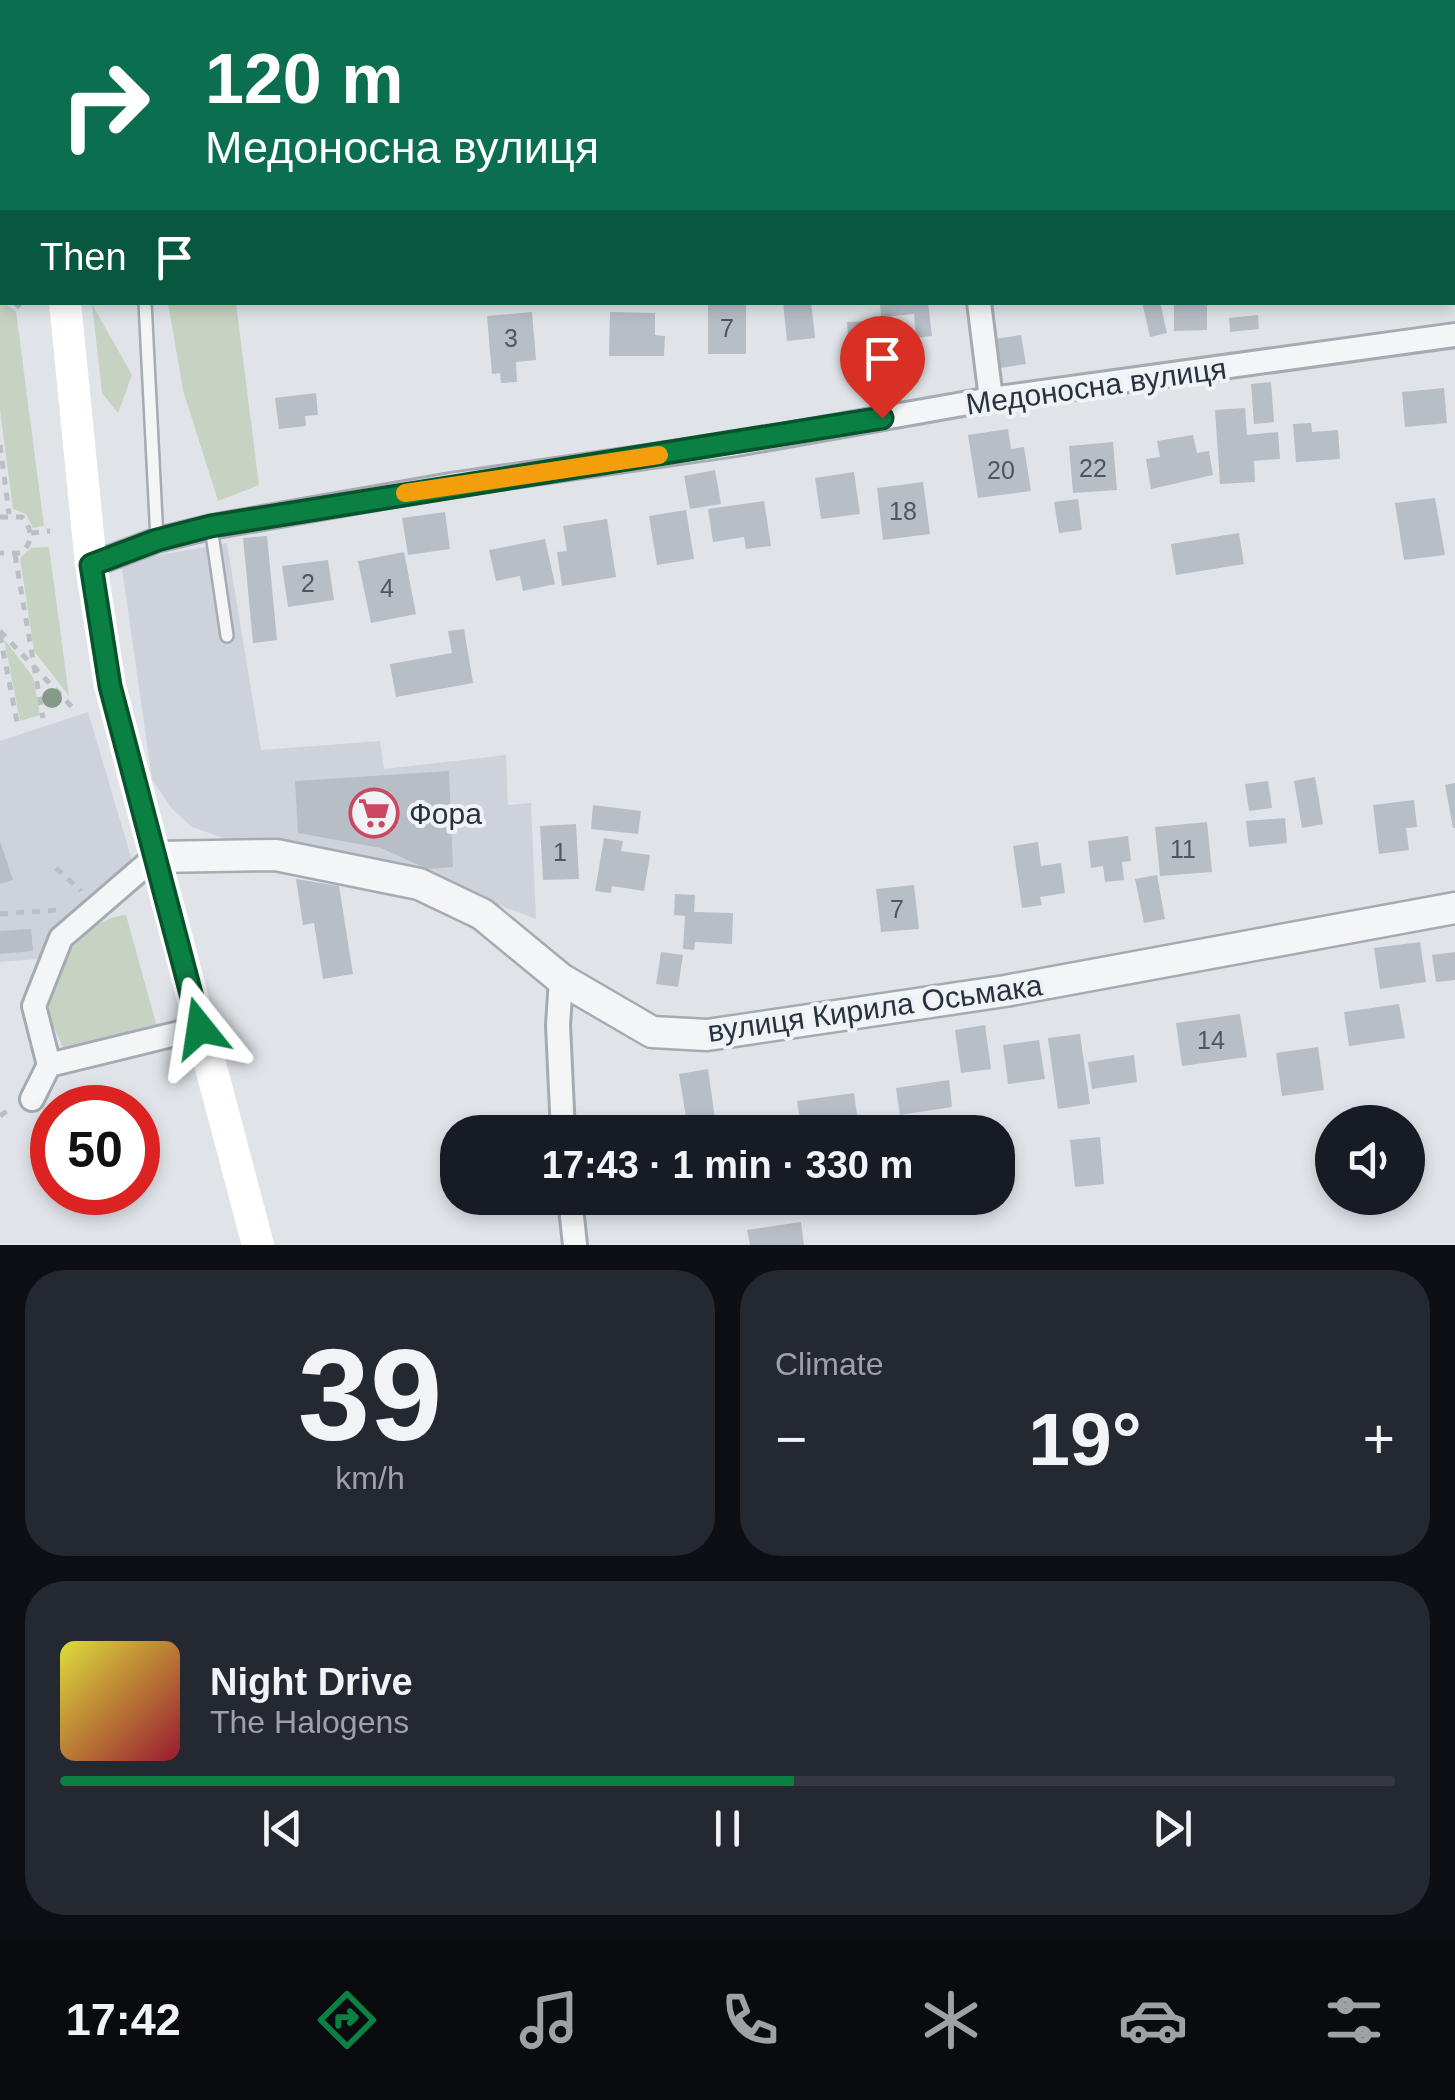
<!DOCTYPE html>
<html lang="en">
<head>
<meta charset="utf-8">
<style>
	:root { --surface:#171b24; --page:#242831; --text:#f1f3f6; --muted:#9ea1a6; --line:#363941; --accent:#0b8043 }
	body { margin:0; font-family:Helvetica,sans-serif; background:var(--page); color:var(--text); height:100vh; display:flex; flex-direction:column; font-size:38px; white-space:nowrap }
	* { box-sizing:border-box; margin:0 }
	p { font-size:32px; color:var(--muted) }
	.icon { flex:none; width:55px; height:55px; fill:none; stroke:currentColor; stroke-width:2; stroke-linecap:round; stroke-linejoin:round }
	.map { position:relative; height:1245px; overflow:hidden }
	.panel { display:flex; flex-direction:column; gap:25px; padding:25px; background:#0d0f14; flex:1 }
	.panel>* { flex:none }
	.hud { position:absolute; left:0px; top:0px; width:1455px; height:305px; box-shadow:0 5px 15px #0003; background:#0b6e4f; color:#fff; overflow:hidden }
	.tools { position:absolute; left:1315px; top:1105px; display:grid; gap:20px }
	.tools a { display:grid; place-items:center; width:110px; height:110px; border-radius:50%; background:var(--surface); box-shadow:0 5px 15px #0003; font-size:50px }
	.speed { position:absolute; left:30px; top:1085px; display:flex; gap:20px; font-size:50px; font-weight:700; text-align:center }
	.speed>* { display:grid; place-content:center; width:130px; height:130px; border-radius:50%; background:var(--surface); box-shadow:0 5px 15px #0003; line-height:1 }
	.speed .limit { border:15px solid #d22; background:#fff; color:#111 }
	.pin { position:absolute; display:grid; place-items:center; width:85px; height:85px; color:#fff; margin:-102px -42px; border-radius:50% 50% 50% 0; rotate:-45deg; box-shadow:0 0 10px #0007 }
	.pin .icon { rotate:45deg }
	.me { position:absolute; width:110px; margin:-55px; rotate:345deg; stroke-linejoin:round; filter:drop-shadow(0 0 8px #0008) }
	.turn { display:flex; align-items:center; gap:35px; height:210px; padding:0 40px; font-size:45px }
	.turn .icon { width:130px; height:130px; stroke-width:2.5 }
	.turn b { display:block; font-size:70px; line-height:85px }
	.then { display:flex; align-items:center; height:95px; padding:0 40px; background:#0003; gap:20px; font-size:38px }
	.big { font-size:75px; font-weight:600; line-height:1.1 }
	.panel .card { flex:1; display:flex; flex-direction:column; justify-content:center; gap:15px; min-width:0; padding:0 35px; border-radius:40px; background:var(--page) }
	.panel .dial { align-items:center; gap:0 }
	.dial b { font-size:130px; line-height:1 }
	.song { display:flex; align-items:center; gap:30px }
	.cover { width:120px; height:120px; border-radius:15px; background:linear-gradient(135deg,hsl(60 70% 55%),hsl(350 70% 35%)) }
	.played { height:10px; border-radius:5px; background:linear-gradient(90deg,var(--accent) 55%,var(--line) 55%) }
	.keys { display:flex; justify-content:space-around; direction:ltr }
	.heat { display:flex; justify-content:space-between; align-items:center; font-size:55px; direction:ltr }
	.panel .tiles { flex:1; display:grid; gap:25px; grid-template-columns:1fr 1fr }
	.card:last-child { grid-column:span 2 }
	.trip { position:absolute; left:440px; top:1115px; width:575px; height:100px; border-radius:40px; background:var(--surface); box-shadow:0 5px 15px #0003; font-weight:600; line-height:100px; text-align:center }
	.tab-bar { display:flex; height:160px; justify-content:space-around; align-items:center; background:#090b0e; color:var(--muted) }
	.tab-bar .icon { width:70px; height:70px }
	.tab-bar .selected { color:var(--accent) }
	.tab-bar b { font-size:45px; color:var(--text) }
	.map>svg:first-child { display:block }
</style>
</head>
<body>
<div class="map">
<svg width="1455" height="1245" viewBox="0 0 1455 1245">
	<rect width="100%" height="100%" fill="#e0e4e9"/>
	<!-- built -->
	<g fill="#ced3db">
		<polygon points="227,543 261,750 380,741 384,769 506,755 508,805 531,803 536,919 375,859 275,838 232,841 192,827 172,809 152,779 121,562"/>
		<polygon points="88,712 133,864 52,933 39,959 0,962 0,741"/>
	</g>
	<!-- green -->
	<g fill="#c7d3c2">
		<polygon points="0,294 2,302 16,311 44,526 33,528 26,514 13,509 0,410"/>
		<polygon points="168,303 236,303 259,485 218,501 183,390"/>
		<polygon points="92,304 132,375 118,413 102,393"/>
		<polygon points="49,547 69,696 34,651 20,558 31,548"/>
		<polygon points="4,639 33,677 40,715 20,721"/>
		<path d="M 126,915 L 157,1027 L 65,1052 C 60,1040 52,1026 50,1014 C 45,973 86,917 126,915 Z"/>
	</g>
	<!-- building -->
	<g fill="#b8bec6">
		<rect x="708" y="302" width="38" height="52"/>
		<polygon points="783,302 811,302 815,338 787,341"/>
		<polygon points="880,302 928,302 932,336 916,338 914,314 881,317"/>
		<polygon points="1142,302 1160,302 1167,333 1150,337"/>
		<polygon points="1174,302 1207,302 1207,330 1174,331"/>
		<polygon points="532,312 536,360 516,362 517,382 501,383 500,373 492,374 487,316"/>
		<polygon points="610,312 655,313 655,335 665,336 664,356 609,356"/>
		<polygon points="1258,315 1259,329 1230,332 1229,318"/>
		<polygon points="881,320 883,349 849,351 847,322"/>
		<polygon points="1021,335 1026,364 1000,368 995,339"/>
		<polygon points="1271,382 1274,422 1254,424 1251,384"/>
		<polygon points="1444,388 1447,423 1405,427 1402,392"/>
		<polygon points="316,393 318,415 305,416 306,426 279,429 275,398"/>
		<polygon points="1245,408 1247,435 1278,432 1280,459 1254,461 1255,482 1220,484 1215,410"/>
		<polygon points="1311,423 1312,432 1338,430 1340,459 1296,462 1293,424"/>
		<polygon points="1008,429 1011,449 1024,447 1031,491 978,498 968,435"/>
		<polygon points="1193,435 1197,453 1209,451 1213,475 1151,489 1146,459 1160,457 1157,441"/>
		<polygon points="1113,442 1117,490 1073,493 1069,446"/>
		<polygon points="715,470 721,504 690,509 684,476"/>
		<polygon points="854,472 860,514 821,519 815,478"/>
		<polygon points="923,482 930,534 883,540 877,488"/>
		<polygon points="1435,498 1445,555 1404,560 1395,503"/>
		<polygon points="1078,499 1082,530 1059,533 1054,502"/>
		<polygon points="764,501 771,546 746,549 744,537 713,542 708,509"/>
		<polygon points="686,510 694,559 657,565 649,516"/>
		<polygon points="445,512 450,549 408,555 402,518"/>
		<polygon points="607,519 616,577 562,586 557,552 567,551 563,526"/>
		<polygon points="1239,533 1244,564 1176,575 1171,544"/>
		<polygon points="267,536 277,640 253,643 243,538"/>
		<polygon points="545,539 555,584 523,591 520,576 496,581 489,550"/>
		<polygon points="404,552 416,614 371,623 358,561"/>
		<polygon points="328,560 334,600 288,607 282,566"/>
		<polygon points="464,629 473,683 396,697 390,664 452,653 448,631"/>
		<polygon points="449,771 453,867 427,869 381,848 298,833 295,781"/>
		<polygon points="1315,777 1323,824 1302,828 1294,781"/>
		<polygon points="1268,781 1272,808 1249,811 1245,784"/>
		<polygon points="1455,783 1455,828 1453,828 1445,785"/>
		<polygon points="1414,800 1417,827 1406,828 1409,850 1379,854 1373,805"/>
		<polygon points="593,805 641,811 638,834 591,829"/>
		<polygon points="1285,818 1287,843 1249,847 1246,821"/>
		<polygon points="1207,822 1212,872 1160,876 1155,827"/>
		<polygon points="576,824 579,879 543,880 540,826"/>
		<polygon points="1128,836 1131,861 1122,862 1124,880 1105,882 1103,866 1091,868 1088,841"/>
		<polygon points="604,838 623,841 621,851 650,855 644,891 612,886 611,893 595,891"/>
		<polygon points="0,841 13,880 0,884"/>
		<polygon points="1038,842 1041,866 1061,863 1065,893 1040,897 1042,905 1022,908 1013,846"/>
		<polygon points="1157,875 1165,919 1144,923 1135,879"/>
		<polygon points="296,879 339,886 353,974 323,979 314,923 303,925"/>
		<polygon points="914,885 919,929 881,932 876,889"/>
		<polygon points="675,894 695,895 694,912 733,913 732,944 695,942 694,950 683,949 685,916 674,915"/>
		<polygon points="31,929 33,951 0,954 0,931"/>
		<polygon points="1420,942 1426,982 1380,989 1374,948"/>
		<polygon points="661,952 683,955 678,987 656,984"/>
		<polygon points="1455,952 1455,980 1436,982 1432,955"/>
		<polygon points="1399,1004 1405,1038 1349,1046 1344,1012"/>
		<polygon points="1240,1014 1247,1057 1182,1066 1176,1023"/>
		<polygon points="985,1025 991,1069 961,1073 955,1030"/>
		<polygon points="1080,1034 1090,1104 1058,1109 1048,1038"/>
		<polygon points="1039,1040 1045,1079 1008,1084 1003,1045"/>
		<polygon points="1318,1047 1324,1090 1282,1096 1276,1053"/>
		<polygon points="1134,1055 1137,1082 1092,1089 1088,1062"/>
		<polygon points="708,1069 716,1126 688,1130 679,1074"/>
		<polygon points="949,1080 952,1107 900,1115 896,1088"/>
		<polygon points="854,1093 859,1129 802,1132 797,1101"/>
		<polygon points="663,1116 665,1132 626,1132 625,1122"/>
		<polygon points="907,1118 909,1132 879,1132 877,1122"/>
		<polygon points="774,1119 776,1132 736,1132 735,1125"/>
		<polygon points="1100,1137 1104,1184 1075,1187 1070,1140"/>
		<polygon points="801,1222 804,1245 750,1245 747,1230"/>
	</g>
	<g fill="none" stroke-linecap="round" stroke-linejoin="round">
		<!-- service casing -->
		<g stroke="#a5abb3" stroke-width="16">
			<g id="service">
				<polyline points="150,0 150,2"/>
				<polyline points="342,0 342,2"/>
				<polyline points="0,155 2,155"/>
				<polyline points="145,302 157,540"/>
				<polyline points="211,527 227,636"/>
			</g>
		</g>
		<!-- minor casing -->
		<g stroke="#a5abb3" stroke-width="28">
			<g id="minor">
				<polyline points="942,0 942,2"/>
				<polyline points="979,302 991,399"/>
				<polyline points="91,565 157,540 211,527 451,485 736,444 991,399 1455,335"/>
				<polyline points="561,979 558,1025 563,1132"/>
				<polyline points="49,1065 34,1006 61,938 155,857"/>
				<polyline points="32,1099 49,1065 200,1028"/>
				<polyline points="570,1198 575,1245"/>
			</g>
		</g>
		<!-- tertiary casing -->
		<g stroke="#a5abb3" stroke-width="35">
			<polyline id="tertiary" points="155,857 276,855 419,884 482,914 561,979 652,1032 707,1035 1005,991 1455,908"/>
		</g>
		<!-- path -->
		<g stroke="#babfc4" stroke-width="5" stroke-dasharray="8 8" stroke-linecap="butt">
			<polyline points="0,290 2,292"/>
			<polyline points="14,302 20,308"/>
			<polyline points="0,445 9,514"/>
			<path d="M 0,517 L 22,517 C 33,529 33,543 21,553 L 0,553"/>
			<polyline points="31,533 50,531"/>
			<polyline points="15,555 43,718"/>
			<polyline points="0,631 74,709"/>
			<polyline points="0,635 18,727"/>
			<polyline points="56,868 81,891"/>
			<polyline points="0,914 57,910"/>
			<polyline points="0,1116 11,1108"/>
		</g>
		<!-- service -->
		<use href="#service" stroke="#f3f5f7" stroke-width="11"/>
		<!-- minor -->
		<use href="#minor" stroke="#f3f5f7" stroke-width="22"/>
		<!-- tertiary -->
		<use href="#tertiary" stroke="#f3f5f7" stroke-width="30"/>
		<!-- secondary -->
		<g stroke="#fff" stroke-width="32">
			<polyline points="34,0 34,2"/>
			<polyline points="65,302 91,565 110,686 258,1245"/>
		</g>
	</g>
	<!-- trees -->
	<circle fill="#879987" cx="52" cy="698" r="10"/>
	<g fill="none" stroke-linecap="round" stroke-linejoin="round">
		<!-- route casing -->
		<g stroke="#07532c" stroke-width="25">
			<polyline id="route" points="200,1028 110,686 91,565 157,540 211,526 882,418"/>
		</g>
		<!-- route -->
		<use href="#route" stroke="#0b8043" stroke-width="18"/>
		<!-- slow -->
		<polyline stroke="#f59e0b" stroke-width="18" points="405,493 659,455"/>
	</g>
	<!-- icons -->
	<defs>
		<g id="supermarket-ring" transform="scale(2.5)"><circle r="9.5" fill="#f0f3f6" stroke="#cc4761" stroke-width="1.5"/><path d="M-6-5.5h2.5l.6 2H6L4.5 2H-2.5L-4.4-4H-6ZM-1.5 3.2a1.3 1.3 0 1 0 .1 0ZM3 3.2a1.3 1.3 0 1 0 .1 0Z" fill="#cc4761"/></g>
	</defs>
	<g fill-rule="evenodd">
		<use href="#supermarket-ring" x="374" y="813"/>
	</g>
	<g text-anchor="middle" dominant-baseline="central" stroke-width="8" stroke-linejoin="round" paint-order="stroke">
		<!-- number labels -->
		<g font-size="25" fill="#4d5662">
			<text x="727" y="328">7</text>
			<text x="511" y="338">3</text>
			<text x="1093" y="468">22</text>
			<text x="1001" y="470">20</text>
			<text x="903" y="511">18</text>
			<text x="308" y="583">2</text>
			<text x="387" y="588">4</text>
			<text x="1183" y="849">11</text>
			<text x="560" y="852">1</text>
			<text x="897" y="909">7</text>
			<text x="1211" y="1040">14</text>
		</g>
		<!-- street labels -->
		<g font-size="30" fill="#293340" stroke="#f0f3f6">
			<text transform="translate(1096 386) rotate(-8)">Медоносна вулиця</text>
			<text transform="translate(875 1008) rotate(-8)">вулиця Кирила Осьмака</text>
		</g>
		<!-- poi labels -->
		<g font-size="30" fill="#293340" stroke="#f0f3f6" text-anchor="start">
			<text x="409" y="813">Фора</text>
		</g>
	</g>
</svg>
<div class="tools">
<a><svg class="icon" aria-label="sound" viewBox="0 0 24 24"><path d="M4 9h4l5-4v14l-5-4H4zM17 9q2 3 0 6"/></svg></a>
</div>
<div class="speed"><div class="limit">50</div></div>
<div class="pin" style="left:882px;top:418px;background:#d93025"><svg class="icon" aria-label="arrive" viewBox="0 0 24 24"><path d="M6 21V4h12l-3 4 3 4H6"/></svg></div>
<svg class="me" style="left:200px;top:1028px" viewBox="-20 -20 40 40"><path d="M0-17L14 15 0 8-14 15z" fill="#0b8043" stroke="#fff" stroke-width="4"/></svg>
<div class="trip">17:43 · 1 min · 330 m</div>
<div class="hud">
<div class="turn"><svg class="icon" aria-label="right" viewBox="0 0 24 24"><path d="M7 20v-9h11M14 6l5 5-5 5"/></svg><div><b>120 m</b>Медоносна вулиця</div></div>
<div class="then">Then<svg class="icon" aria-label="arrive" viewBox="0 0 24 24"><path d="M6 21V4h12l-3 4 3 4H6"/></svg></div>
</div>
</div>
<section class="panel">
<div class="tiles">
<div class="card dial"><b>39</b><p>km/h</p></div>
<div class="card"><p>Climate</p>
<div class="heat"><a>−</a><b class="big">19°</b><a>+</a></div>
</div>
<div class="card">
<div class="song"><i class="cover"></i><div><b>Night Drive</b><p>The Halogens</p></div></div>
<div class="played"></div>
<div class="keys"><svg class="icon" aria-label="previous" viewBox="0 0 24 24"><path d="M18 5L8 12l10 7zM5 5v14"/></svg><svg class="icon" aria-label="pause" viewBox="0 0 24 24"><path d="M8 5v14M16 5v14"/></svg><svg class="icon" aria-label="next" viewBox="0 0 24 24"><path d="M6 5l10 7-10 7zM19 5v14"/></svg></div>
</div>
</div>
</section>
<nav class="tab-bar">
<b>17:42</b>
<svg class="icon selected" aria-label="directions" viewBox="0 0 24 24"><path d="M12 3l9 9-9 9-9-9zM9 14v-3h6M13 9l2 2-2 2"/></svg>
<svg class="icon" aria-label="music" viewBox="0 0 24 24"><path d="M9 18V5l10-2v13"/><circle cx="6" cy="18" r="3"/><circle cx="16" cy="16" r="3"/></svg>
<svg class="icon" aria-label="phone" viewBox="0 0 24 24"><path d="M5 4h4l2 5-3 2q2 4 5 5l2-3 5 2v4C11 20 4 13 5 4z"/></svg>
<svg class="icon" aria-label="climate" viewBox="0 0 24 24"><path d="M12 3v18M4 7l16 10M4 17L20 7"/></svg>
<svg class="icon" aria-label="car" viewBox="0 0 24 24"><path d="M5 17H2v-5l4-1 3-4h7l3 4 3 1v5h-3M9 17h6M6 11h13"/><circle cx="7" cy="17" r="2"/><circle cx="17" cy="17" r="2"/></svg>
<svg class="icon" aria-label="filters" viewBox="0 0 24 24"><path d="M4 7h16M4 17h16"/><circle cx="9" cy="7" r="2"/><circle cx="15" cy="17" r="2"/></svg>
</nav>
</body>
</html>
